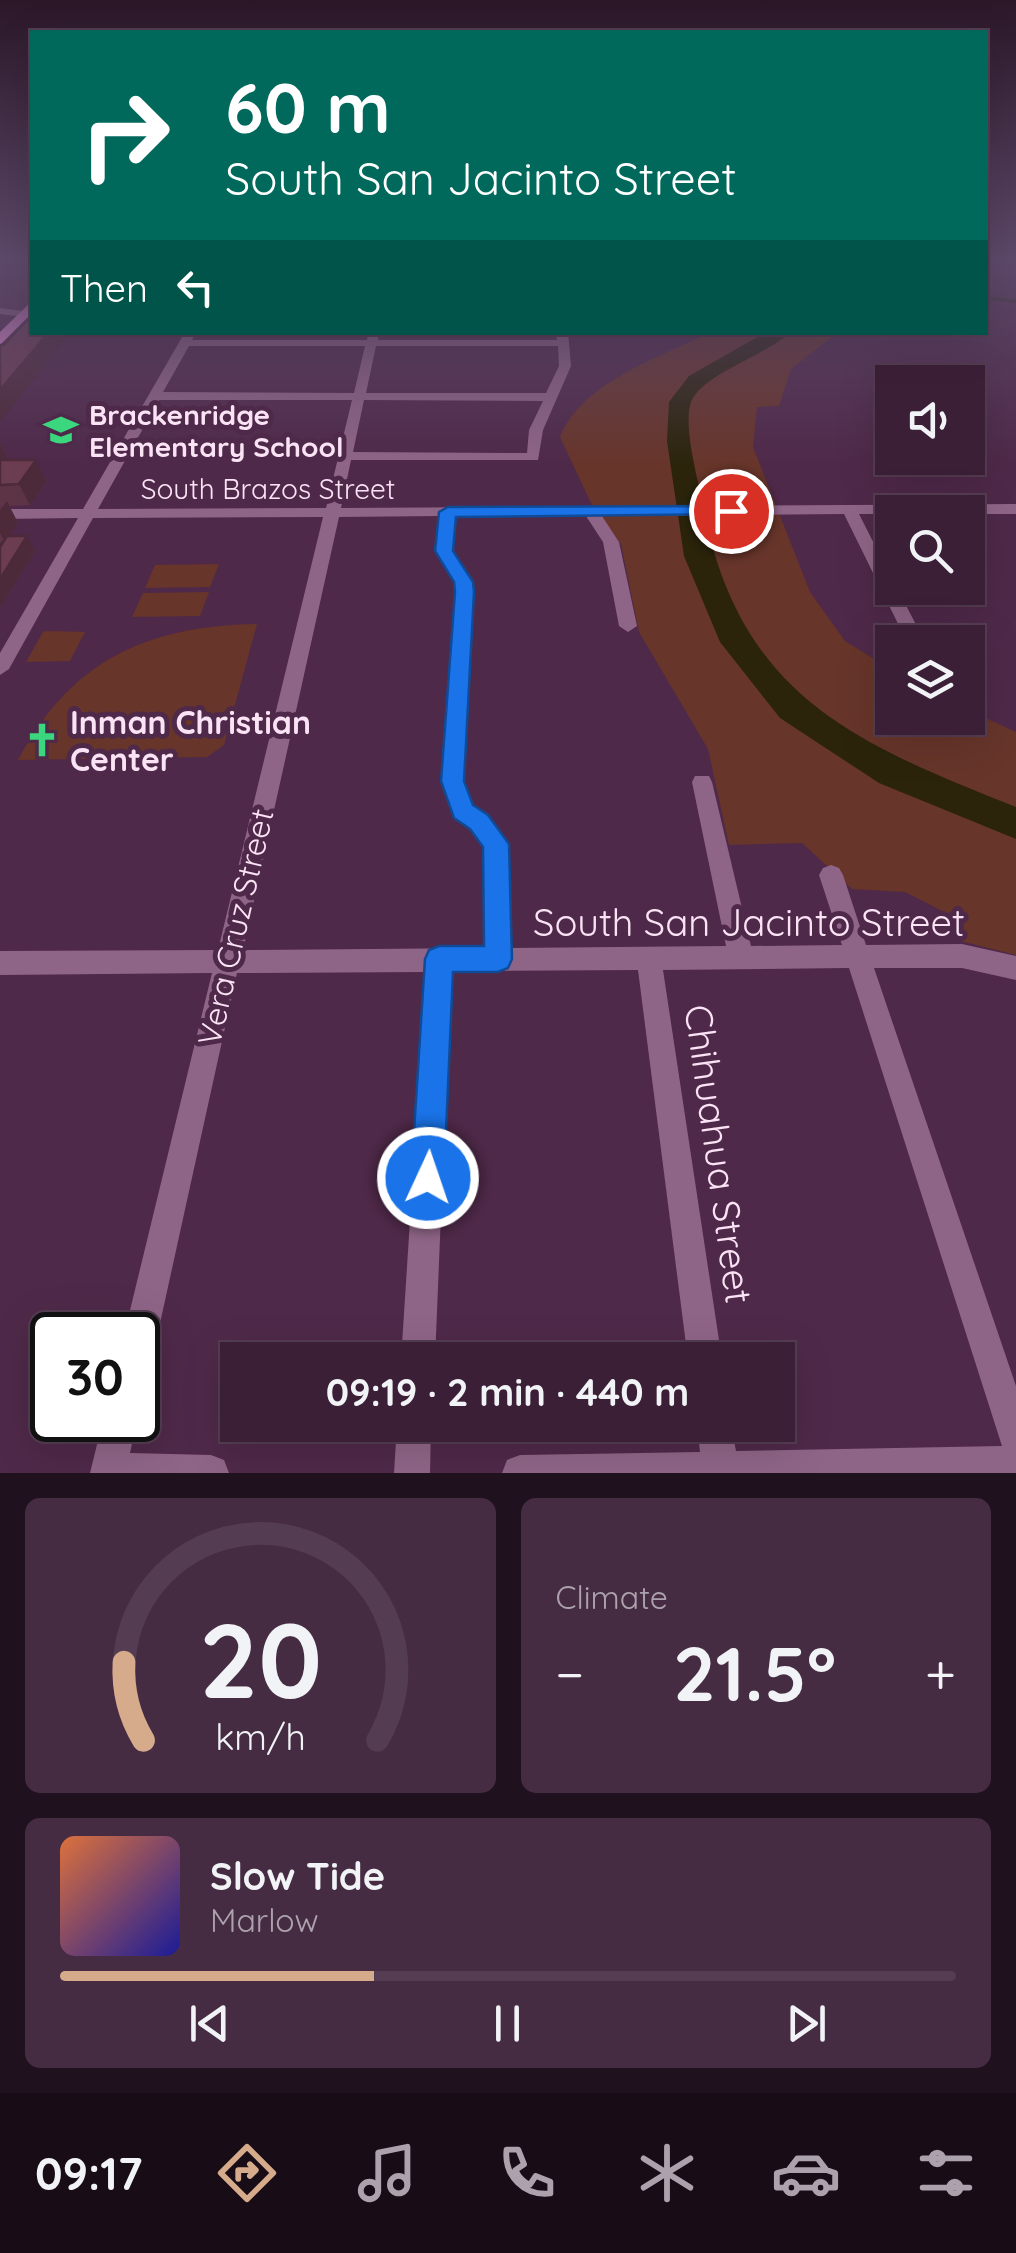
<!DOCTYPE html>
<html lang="en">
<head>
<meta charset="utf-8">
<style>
	:root { --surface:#3b1f37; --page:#462c42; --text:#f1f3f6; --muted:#aca2ad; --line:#543d52; --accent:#d6ab8b }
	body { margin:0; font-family:Quicksand,sans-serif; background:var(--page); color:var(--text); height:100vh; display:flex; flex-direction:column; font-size:38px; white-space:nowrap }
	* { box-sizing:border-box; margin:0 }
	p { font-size:32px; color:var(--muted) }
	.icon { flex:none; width:55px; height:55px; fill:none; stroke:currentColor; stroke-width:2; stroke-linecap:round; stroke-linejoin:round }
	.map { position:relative; height:1473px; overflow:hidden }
	.details { display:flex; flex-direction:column; gap:25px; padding:25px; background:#20111e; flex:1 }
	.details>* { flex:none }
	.banner { position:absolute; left:30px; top:30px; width:958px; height:305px; border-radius:0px; box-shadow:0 10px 40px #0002,0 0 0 2px var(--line); background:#00695c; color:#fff; overflow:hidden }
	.fabs { position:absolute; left:875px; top:365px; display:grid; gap:20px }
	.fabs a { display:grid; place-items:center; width:110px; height:110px; border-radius:0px; background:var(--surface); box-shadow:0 10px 40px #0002,0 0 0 2px var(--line); font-size:50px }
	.speed { position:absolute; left:30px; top:1312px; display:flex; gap:20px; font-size:50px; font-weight:700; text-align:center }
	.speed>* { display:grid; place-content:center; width:130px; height:130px; border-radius:50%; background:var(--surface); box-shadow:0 10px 40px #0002,0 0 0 2px var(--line); line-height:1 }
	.speed .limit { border:5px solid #111; border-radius:15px; background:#fff; color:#111 }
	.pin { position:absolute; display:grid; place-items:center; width:85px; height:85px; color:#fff; margin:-42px; border:5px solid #fff; border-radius:50%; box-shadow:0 2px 10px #0007 }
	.me { position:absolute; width:110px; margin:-55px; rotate:3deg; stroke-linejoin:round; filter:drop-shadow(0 0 8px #0008) }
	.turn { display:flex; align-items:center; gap:35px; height:210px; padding:0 30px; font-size:45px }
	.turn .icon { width:130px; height:130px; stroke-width:2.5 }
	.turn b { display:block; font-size:70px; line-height:85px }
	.then { display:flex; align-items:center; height:95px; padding:0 30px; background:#0003; gap:20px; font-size:38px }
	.big { font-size:75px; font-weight:700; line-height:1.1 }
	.details .card { flex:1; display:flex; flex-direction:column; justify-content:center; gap:15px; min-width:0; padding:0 35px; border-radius:15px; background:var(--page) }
	.details .dial { align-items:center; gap:0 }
	.dial svg { height:260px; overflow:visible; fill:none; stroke:var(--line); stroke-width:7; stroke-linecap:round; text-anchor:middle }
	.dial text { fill:var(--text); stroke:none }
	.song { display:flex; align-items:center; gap:30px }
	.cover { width:120px; height:120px; border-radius:15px; background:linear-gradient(135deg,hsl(20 70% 55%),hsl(240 70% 35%)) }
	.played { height:10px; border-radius:5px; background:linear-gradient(90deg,var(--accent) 35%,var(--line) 35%) }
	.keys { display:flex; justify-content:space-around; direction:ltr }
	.heat { display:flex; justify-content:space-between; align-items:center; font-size:55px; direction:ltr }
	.details .tiles { flex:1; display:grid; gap:25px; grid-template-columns:1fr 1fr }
	.card:last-child { grid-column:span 2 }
	.trip { position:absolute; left:220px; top:1342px; width:575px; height:100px; border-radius:0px; background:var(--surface); box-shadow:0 10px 40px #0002,0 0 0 2px var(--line); font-weight:700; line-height:100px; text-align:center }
	.menu { display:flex; height:160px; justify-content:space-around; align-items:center; background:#180c16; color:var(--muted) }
	.menu .icon { width:70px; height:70px }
	.menu .active { color:var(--accent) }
	.menu b { font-size:45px; color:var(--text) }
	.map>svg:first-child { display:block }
</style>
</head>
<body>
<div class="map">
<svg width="1016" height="1473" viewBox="0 0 1016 1473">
	<rect width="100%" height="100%" fill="#4f2949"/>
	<!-- green -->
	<g fill="#67352a">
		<path d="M 708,333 L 837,333 L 791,369 L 779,406 L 757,407 L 753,447 L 810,592 L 845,641 L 892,670 L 892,718 L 968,718 L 968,710 L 1016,732 L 1016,955 L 961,941 L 950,915 L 905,892 L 852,889 L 802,843 L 729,845 L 708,749 L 639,632 L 621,544 L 590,501 L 560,437 C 582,382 659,358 708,333 Z"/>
		<polygon points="219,564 210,587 145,588 155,565"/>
		<polygon points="209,592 200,616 132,617 143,593"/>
		<path d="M 257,624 L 224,745 L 207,757 L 18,760 C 71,660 147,626 257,624 Z"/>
		<polygon points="43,632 47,631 85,632 70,661 26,662"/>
	</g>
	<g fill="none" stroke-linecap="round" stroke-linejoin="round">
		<!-- stream -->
		<polyline stroke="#2b240b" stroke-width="4" points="985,298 1016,301"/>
		<!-- river -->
		<path fill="#2b240b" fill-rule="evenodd" d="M 766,332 L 790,332 C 768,355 703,373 691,402 C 683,425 697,476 702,501 C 737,693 849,741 1016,807 L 1016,839 L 879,783 L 780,718 L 720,642 L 684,556 L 667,441 L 669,402 L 689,376 Z"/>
		<!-- minor -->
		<g fill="#8f6587" fill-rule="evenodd">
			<polygon points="0,308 32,312 32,318 0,314"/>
			<path d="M 185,332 L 196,332 L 192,340 L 367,340 L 368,332 L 379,332 L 378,340 L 557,340 L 556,332 L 568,332 L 571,366 L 543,430 L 538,460 L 351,460 L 341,508 L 1016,504 L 1016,514 L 859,514 L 892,579 L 892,588 L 897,588 L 925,642 L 907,642 L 844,514 L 602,516 L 619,542 L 637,626 L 628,632 L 619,626 L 603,542 L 586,516 L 455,516 L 452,551 L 472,582 L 473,592 L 462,781 L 472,806 L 487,816 L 507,844 L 510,948 L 726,946 L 692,782 L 695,776 L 709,776 L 712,782 L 751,946 L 842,945 L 819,875 L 823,868 L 831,865 L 839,868 L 843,875 L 866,945 L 962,944 L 1016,956 L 1016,980 L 962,968 L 874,968 L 1016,1386 L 1016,1473 L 502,1473 L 507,1460 L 520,1455 L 700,1452 L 697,1425 L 731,1425 L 736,1451 L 1002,1446 L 849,968 L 663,970 L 722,1360 L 688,1360 L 638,970 L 451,971 L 435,1360 L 401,1360 L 426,972 L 237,973 L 155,1346 L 150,1358 L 138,1362 L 138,1335 L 124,1335 L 212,973 L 0,975 L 0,951 L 218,950 L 323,517 L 93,518 L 9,669 L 0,675 L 0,653 L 78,518 L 0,519 L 0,509 L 83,509 ZM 189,346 L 365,346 L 354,393 L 163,392 ZM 376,346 L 558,346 L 559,366 L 546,393 L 366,393 ZM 159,400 L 352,400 L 326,508 L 98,509 ZM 364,400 L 543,401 L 529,430 L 527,453 L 353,452 ZM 440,516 L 436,551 L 456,582 L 457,592 L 442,781 L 455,817 L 471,828 L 485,846 L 486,948 L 243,950 L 339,517 Z"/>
			<polygon points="103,1420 137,1420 130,1453 211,1455 224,1460 229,1473 90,1473"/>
			<polygon points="397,1425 431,1425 430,1473 394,1473"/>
		</g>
		<!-- major -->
		<polygon fill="#e48ed5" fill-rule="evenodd" points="32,301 32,313 0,345 0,332"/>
	</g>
	<!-- wall -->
	<polygon fill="#5d3446" points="0,442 7,456 3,460 46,482 30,505 9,506 18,523 9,536 27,536 35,551 0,608 0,547 4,542 0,542"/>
	<!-- shaded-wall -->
	<g fill="#4c2a39">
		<polygon points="49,332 72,332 0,422 0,390"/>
		<polygon points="0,442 7,456 0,464"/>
		<polygon points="36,460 46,482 30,505 19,484"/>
		<polygon points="7,501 18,523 5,542 0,533 0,510"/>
		<polygon points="27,536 35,551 0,608 0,579"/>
	</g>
	<!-- building -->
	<g fill="#6c3c51" stroke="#4c2a39" stroke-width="2.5">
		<polygon points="32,315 32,332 49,332 0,390 0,345 4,345"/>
		<polygon points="0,460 36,460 19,484 0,485"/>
		<polygon points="7,536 27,536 0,579 0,547"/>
	</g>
	<!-- sky -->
	<linearGradient id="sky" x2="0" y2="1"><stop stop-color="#2b1728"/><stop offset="0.56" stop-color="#5d496a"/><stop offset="1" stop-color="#5d496a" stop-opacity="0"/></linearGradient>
	<rect width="1016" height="465" fill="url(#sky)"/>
	<!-- route -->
	<polygon fill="#1a73e8" stroke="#114b97" stroke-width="2.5" points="731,506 740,511 737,514 456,517 453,551 473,582 474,592 464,781 473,805 488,815 509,844 512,959 508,968 498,972 453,972 444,1178 439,1190 428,1195 416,1190 411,1178 425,959 429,950 439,946 484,946 483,847 470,829 454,818 441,781 455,592 454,582 435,551 439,512 448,507"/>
	<!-- icons -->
	<defs>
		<g id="school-bare" transform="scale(2.7)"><path d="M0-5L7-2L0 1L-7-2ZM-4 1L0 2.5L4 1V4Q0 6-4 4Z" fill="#3bd77e" stroke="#4f2949" stroke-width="2.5" paint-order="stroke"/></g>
		<g id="church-bare" transform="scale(2.7)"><path d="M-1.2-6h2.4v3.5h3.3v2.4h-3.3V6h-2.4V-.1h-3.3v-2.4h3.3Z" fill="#3bd77e" stroke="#4f2949" stroke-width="2.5" paint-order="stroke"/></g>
	</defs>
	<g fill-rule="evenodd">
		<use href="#school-bare" x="61" y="430"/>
		<use href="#church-bare" x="42" y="740"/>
	</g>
	<g text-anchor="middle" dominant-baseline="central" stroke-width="10" stroke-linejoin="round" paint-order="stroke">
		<!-- far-poi labels -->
		<g font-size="28" font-weight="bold" fill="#fbe3f6" stroke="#4f2949" text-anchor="start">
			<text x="89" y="414">Brackenridge<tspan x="89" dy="32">Elementary School</tspan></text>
		</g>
		<!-- far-street labels -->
		<g font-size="28" fill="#fbe3f6" stroke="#4f2949">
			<text x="268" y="488">South Brazos Street</text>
		</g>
		<!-- poi labels -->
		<g font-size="32" font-weight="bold" fill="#fbe3f6" stroke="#4f2949" text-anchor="start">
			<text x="70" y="722">Inman Christian<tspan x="70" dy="37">Center</tspan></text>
		</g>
		<!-- street labels -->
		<g font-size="32" fill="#fbe3f6" stroke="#4f2949">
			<text transform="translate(235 927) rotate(-77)">Vera Cruz Street</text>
		</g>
		<!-- near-street labels -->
		<g font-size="38" fill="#fbe3f6" stroke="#4f2949">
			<text x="749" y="922">South San Jacinto Street</text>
			<text transform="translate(719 1154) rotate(82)">Chihuahua Street</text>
		</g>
	</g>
</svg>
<div class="fabs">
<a><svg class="icon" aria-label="sound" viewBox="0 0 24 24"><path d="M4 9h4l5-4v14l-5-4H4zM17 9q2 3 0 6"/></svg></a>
<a><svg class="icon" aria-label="search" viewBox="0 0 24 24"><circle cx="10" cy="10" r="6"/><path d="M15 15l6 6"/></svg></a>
<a><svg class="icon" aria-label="layers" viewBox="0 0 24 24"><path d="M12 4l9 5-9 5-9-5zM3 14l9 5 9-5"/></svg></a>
</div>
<div class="speed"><div class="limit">30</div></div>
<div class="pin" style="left:731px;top:511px;background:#d93025"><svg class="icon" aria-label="arrive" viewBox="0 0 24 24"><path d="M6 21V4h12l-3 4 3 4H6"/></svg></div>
<svg class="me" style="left:428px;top:1178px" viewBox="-20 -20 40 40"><circle r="17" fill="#1a73e8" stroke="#fff" stroke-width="3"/><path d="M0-11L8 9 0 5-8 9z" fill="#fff"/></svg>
<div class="trip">09:19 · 2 min · 440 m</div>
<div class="banner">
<div class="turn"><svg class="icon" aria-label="right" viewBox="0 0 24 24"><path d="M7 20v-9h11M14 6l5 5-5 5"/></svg><div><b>60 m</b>South San Jacinto Street</div></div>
<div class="then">Then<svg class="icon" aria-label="left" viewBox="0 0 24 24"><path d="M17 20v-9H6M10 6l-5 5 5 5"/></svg></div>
</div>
</div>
<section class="details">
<div class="tiles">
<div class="card dial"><svg viewBox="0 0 100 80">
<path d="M14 69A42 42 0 1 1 86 69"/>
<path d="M14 69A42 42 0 0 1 8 45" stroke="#d6ab8b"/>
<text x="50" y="56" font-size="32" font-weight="700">20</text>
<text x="50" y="72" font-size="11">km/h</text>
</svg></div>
<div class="card"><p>Climate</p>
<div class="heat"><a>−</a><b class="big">21.5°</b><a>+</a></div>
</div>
<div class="card">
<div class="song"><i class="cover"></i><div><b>Slow Tide</b><p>Marlow</p></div></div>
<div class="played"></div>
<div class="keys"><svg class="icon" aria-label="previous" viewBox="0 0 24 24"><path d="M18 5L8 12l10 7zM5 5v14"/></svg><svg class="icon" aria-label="pause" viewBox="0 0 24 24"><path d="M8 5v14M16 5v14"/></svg><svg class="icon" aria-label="next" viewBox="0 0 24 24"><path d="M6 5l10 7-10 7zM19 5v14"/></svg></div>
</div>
</div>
</section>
<nav class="menu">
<b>09:17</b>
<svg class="icon active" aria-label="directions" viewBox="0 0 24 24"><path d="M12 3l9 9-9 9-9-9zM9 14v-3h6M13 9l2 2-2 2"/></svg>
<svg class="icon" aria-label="music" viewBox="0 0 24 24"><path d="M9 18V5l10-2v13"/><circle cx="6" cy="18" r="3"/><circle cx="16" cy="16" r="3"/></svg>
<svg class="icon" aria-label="phone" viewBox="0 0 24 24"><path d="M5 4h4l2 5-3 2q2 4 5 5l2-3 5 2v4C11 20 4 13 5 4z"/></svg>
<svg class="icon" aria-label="climate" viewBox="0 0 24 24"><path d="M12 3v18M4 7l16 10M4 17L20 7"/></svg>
<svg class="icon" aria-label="car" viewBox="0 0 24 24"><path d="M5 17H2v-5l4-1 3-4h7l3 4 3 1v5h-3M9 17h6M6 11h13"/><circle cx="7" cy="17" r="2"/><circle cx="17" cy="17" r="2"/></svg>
<svg class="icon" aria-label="filters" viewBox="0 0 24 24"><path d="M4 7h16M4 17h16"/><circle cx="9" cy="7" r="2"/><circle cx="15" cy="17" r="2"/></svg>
</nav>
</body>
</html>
